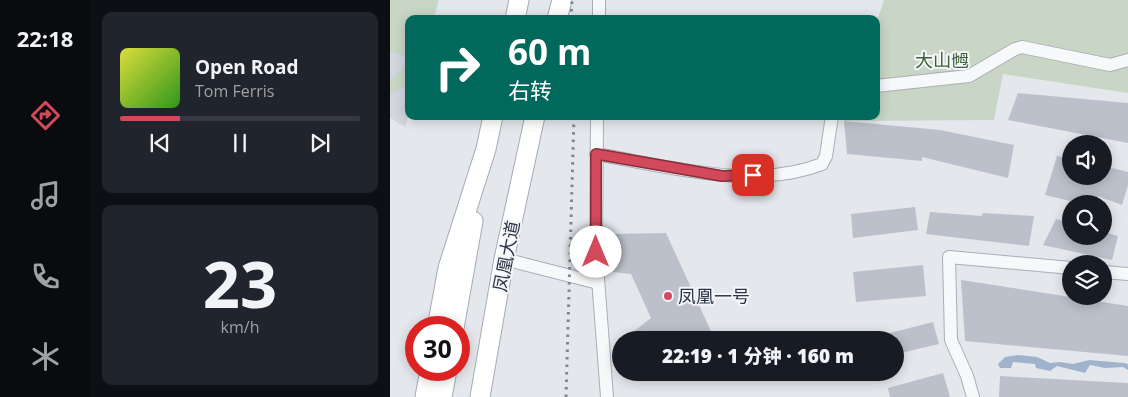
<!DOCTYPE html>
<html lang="zh">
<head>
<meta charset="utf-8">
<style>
	:root { --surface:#171b24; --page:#20242c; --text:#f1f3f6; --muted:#9ea1a6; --line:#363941; --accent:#d1495b }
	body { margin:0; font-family:"Open Sans","Noto Sans SC",sans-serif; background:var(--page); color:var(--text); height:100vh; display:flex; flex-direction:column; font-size:19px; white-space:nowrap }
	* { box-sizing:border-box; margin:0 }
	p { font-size:16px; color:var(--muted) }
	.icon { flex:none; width:28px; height:28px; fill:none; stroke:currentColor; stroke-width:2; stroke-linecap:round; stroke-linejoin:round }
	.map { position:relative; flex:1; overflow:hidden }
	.drawer { display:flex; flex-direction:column; gap:12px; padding:12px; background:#0d0f14; width:300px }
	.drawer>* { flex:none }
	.top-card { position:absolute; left:15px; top:15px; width:475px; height:105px; border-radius:10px; box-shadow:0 2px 12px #0003; background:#00695c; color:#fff; overflow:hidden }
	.tools { position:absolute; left:672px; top:135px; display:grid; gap:10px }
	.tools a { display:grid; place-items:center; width:50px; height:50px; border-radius:50%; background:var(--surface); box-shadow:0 2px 12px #0003; font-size:25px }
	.speed { position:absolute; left:15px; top:316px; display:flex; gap:10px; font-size:25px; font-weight:700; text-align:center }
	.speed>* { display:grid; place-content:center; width:65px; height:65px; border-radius:50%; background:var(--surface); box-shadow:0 2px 12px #0003; line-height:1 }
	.speed .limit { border:8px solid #d22; background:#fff; color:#111 }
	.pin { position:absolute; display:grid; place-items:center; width:42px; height:42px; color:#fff; margin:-21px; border-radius:10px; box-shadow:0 2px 8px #0006 }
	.me { position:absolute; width:55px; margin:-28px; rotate:0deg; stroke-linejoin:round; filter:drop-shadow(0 0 4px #0008) }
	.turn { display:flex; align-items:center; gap:18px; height:105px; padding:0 20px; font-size:22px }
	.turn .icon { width:65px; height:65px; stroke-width:2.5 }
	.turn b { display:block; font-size:35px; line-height:42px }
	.drawer .tile { flex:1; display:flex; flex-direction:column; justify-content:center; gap:8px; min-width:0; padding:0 18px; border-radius:10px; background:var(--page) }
	.drawer .dial { align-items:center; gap:0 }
	.dial b { font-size:65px; line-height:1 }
	.song { display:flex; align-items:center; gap:15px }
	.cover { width:60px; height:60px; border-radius:8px; background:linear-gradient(135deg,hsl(60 70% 55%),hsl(110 70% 35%)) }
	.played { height:5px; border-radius:2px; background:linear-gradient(90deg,var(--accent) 25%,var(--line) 25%) }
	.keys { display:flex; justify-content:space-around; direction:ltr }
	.trip { position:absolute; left:222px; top:331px; width:292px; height:50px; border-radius:25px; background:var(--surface); box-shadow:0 2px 12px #0003; font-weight:800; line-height:50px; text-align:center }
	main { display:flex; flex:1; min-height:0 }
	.tabs { display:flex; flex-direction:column; width:90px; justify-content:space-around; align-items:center; background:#090b0e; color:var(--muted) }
	.tabs .icon { width:35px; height:35px }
	.tabs .current { color:var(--accent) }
	.tabs b { font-size:22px; color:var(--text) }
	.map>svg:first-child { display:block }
</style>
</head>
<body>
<main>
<nav class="tabs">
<b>22:18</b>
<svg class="icon current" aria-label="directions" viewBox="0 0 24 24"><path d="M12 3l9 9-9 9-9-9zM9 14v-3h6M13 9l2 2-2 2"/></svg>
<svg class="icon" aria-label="music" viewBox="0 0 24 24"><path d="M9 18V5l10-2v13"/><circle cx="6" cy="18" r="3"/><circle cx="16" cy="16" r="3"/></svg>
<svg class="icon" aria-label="phone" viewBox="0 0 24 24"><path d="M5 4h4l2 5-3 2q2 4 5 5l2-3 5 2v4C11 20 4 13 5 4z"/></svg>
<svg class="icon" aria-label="climate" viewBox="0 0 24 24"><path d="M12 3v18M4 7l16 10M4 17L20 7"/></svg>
</nav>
<section class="drawer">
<div class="tile">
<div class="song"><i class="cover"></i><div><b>Open Road</b><p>Tom Ferris</p></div></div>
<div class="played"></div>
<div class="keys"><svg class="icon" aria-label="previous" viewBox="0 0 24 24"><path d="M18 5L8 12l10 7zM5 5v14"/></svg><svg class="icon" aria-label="pause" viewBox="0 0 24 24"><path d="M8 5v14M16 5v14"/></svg><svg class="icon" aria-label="next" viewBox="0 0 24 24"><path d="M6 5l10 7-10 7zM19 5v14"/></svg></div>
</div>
<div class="tile dial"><b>23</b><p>km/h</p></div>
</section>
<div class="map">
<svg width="738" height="397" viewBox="0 0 738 397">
	<rect width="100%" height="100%" fill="#e4e7ec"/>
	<!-- built -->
	<polygon fill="#d2d6de" points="0,0 49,0 44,19 19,19 19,114 15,127 0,118"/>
	<!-- green -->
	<g fill="#c9d6c5">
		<polygon points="0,0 48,0 43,19 19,19 19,82 13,87 0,94 0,80 11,71 19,57 0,51"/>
		<polygon points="494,0 738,0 738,93 613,74 604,120 454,121 456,116 486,116 486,24"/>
	</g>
	<!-- water -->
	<polygon fill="#9fb4cc" points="628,355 647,357 660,363 670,362 683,364 699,360 734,363 738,364 738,370 733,367 715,368 700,365 695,373 667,366 660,371 646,368 645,364 623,362 621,368 610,368 608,364 615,357"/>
	<!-- building -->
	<g fill="#bbc0ca">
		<polygon points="628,93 738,103 738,143 618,120"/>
		<polygon points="454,121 550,130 624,145 618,178 532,157 532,161 457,154"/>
		<polygon points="667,156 681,159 681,176 714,176 714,166 738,172 738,185 732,205 708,196 706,204 692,204 655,195"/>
		<polygon points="525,207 528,230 463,238 461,214"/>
		<polygon points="540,212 592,216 593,213 644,216 639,246 536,234"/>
		<polygon points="666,219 681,223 681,236 714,236 714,232 728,236 722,260 653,245"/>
		<polygon points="276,233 325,340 233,340 261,318 241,274 223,272 222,234"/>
		<polygon points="533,265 536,296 466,302 463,272"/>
		<polygon points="571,280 738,306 738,356 575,341"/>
		<polygon points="543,322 549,344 506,354 506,340 485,340 484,337"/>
		<polygon points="553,373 560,397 500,397 498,388"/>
		<polygon points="610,376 738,383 738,397 609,397"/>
	</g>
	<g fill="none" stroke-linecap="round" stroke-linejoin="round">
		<!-- street casing -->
		<g stroke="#a9aeb7" stroke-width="14">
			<g id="street">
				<polyline points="209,19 209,0"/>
				<polyline points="486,86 579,76 625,49 632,47 720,65 738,60"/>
				<polyline points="207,116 206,252 217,397"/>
				<path d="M 206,154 C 277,166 363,191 432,164 L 436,156 L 442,116"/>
				<polyline points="114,259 208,283"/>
				<polyline points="714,272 738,274"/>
				<polyline points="583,397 577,376 561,340 559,257 681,268"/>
			</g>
		</g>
		<!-- primary casing -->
		<g stroke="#a3abb8" stroke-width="21">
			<g id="primary">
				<polyline points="125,19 129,0"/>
				<polyline points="167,19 172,0"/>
				<polyline points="47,328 58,268 96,149 103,116"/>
				<polyline points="64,328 83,221"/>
				<polyline points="35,397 40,370"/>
				<polyline points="52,397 57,370"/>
				<polyline points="90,397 114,259 145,116"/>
			</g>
		</g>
		<!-- street -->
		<use href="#street" stroke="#f7f8fa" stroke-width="12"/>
		<!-- primary -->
		<use href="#primary" stroke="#fff" stroke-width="19"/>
		<!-- rail -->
		<g stroke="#7d8696" stroke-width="3" stroke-dasharray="2.5 5" stroke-linecap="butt">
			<polyline points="181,19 182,0"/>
			<polyline points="176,397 184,116"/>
		</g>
	</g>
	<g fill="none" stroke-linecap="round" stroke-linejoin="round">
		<!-- route casing -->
		<g stroke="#882f3b" stroke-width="12">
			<polyline id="route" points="206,252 206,154 332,176 363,175"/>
		</g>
		<!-- route -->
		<use href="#route" stroke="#d1495b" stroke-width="9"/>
	</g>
	<!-- markers -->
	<circle fill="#d1495b" stroke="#f4f6f9" stroke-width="2" cx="278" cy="296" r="5"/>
	<g text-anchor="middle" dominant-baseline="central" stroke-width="4" stroke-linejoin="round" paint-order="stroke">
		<!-- park labels -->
		<g font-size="18" fill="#3f6138" stroke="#f4f6f9">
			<text x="552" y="60">大山乸</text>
		</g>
		<!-- street labels -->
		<g font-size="18" fill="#2b3445" stroke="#f4f6f9">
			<text transform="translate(116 256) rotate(-79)">凤凰大道</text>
		</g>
		<!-- poi labels -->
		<g font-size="18" fill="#2b3445" stroke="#f4f6f9" text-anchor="start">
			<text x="288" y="296">凤凰一号</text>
		</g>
	</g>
</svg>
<div class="tools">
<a><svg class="icon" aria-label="sound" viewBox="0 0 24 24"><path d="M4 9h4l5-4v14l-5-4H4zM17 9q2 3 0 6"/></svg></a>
<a><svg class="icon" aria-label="search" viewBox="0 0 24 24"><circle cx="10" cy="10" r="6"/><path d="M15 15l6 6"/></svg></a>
<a><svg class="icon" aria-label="layers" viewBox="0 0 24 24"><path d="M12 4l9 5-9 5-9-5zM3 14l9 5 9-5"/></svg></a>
</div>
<div class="speed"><div class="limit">30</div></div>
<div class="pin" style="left:363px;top:175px;background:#d93025"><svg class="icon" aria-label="arrive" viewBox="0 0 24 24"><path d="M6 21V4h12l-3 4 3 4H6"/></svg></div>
<svg class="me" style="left:206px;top:252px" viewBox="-20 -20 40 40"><circle r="19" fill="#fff"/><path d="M0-13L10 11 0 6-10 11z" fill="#d1495b"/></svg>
<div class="trip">22:19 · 1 分钟 · 160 m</div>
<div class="top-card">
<div class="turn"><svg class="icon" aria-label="right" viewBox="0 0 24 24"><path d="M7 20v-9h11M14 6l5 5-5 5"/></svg><div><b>60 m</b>右转</div></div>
</div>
</div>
</main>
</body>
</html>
